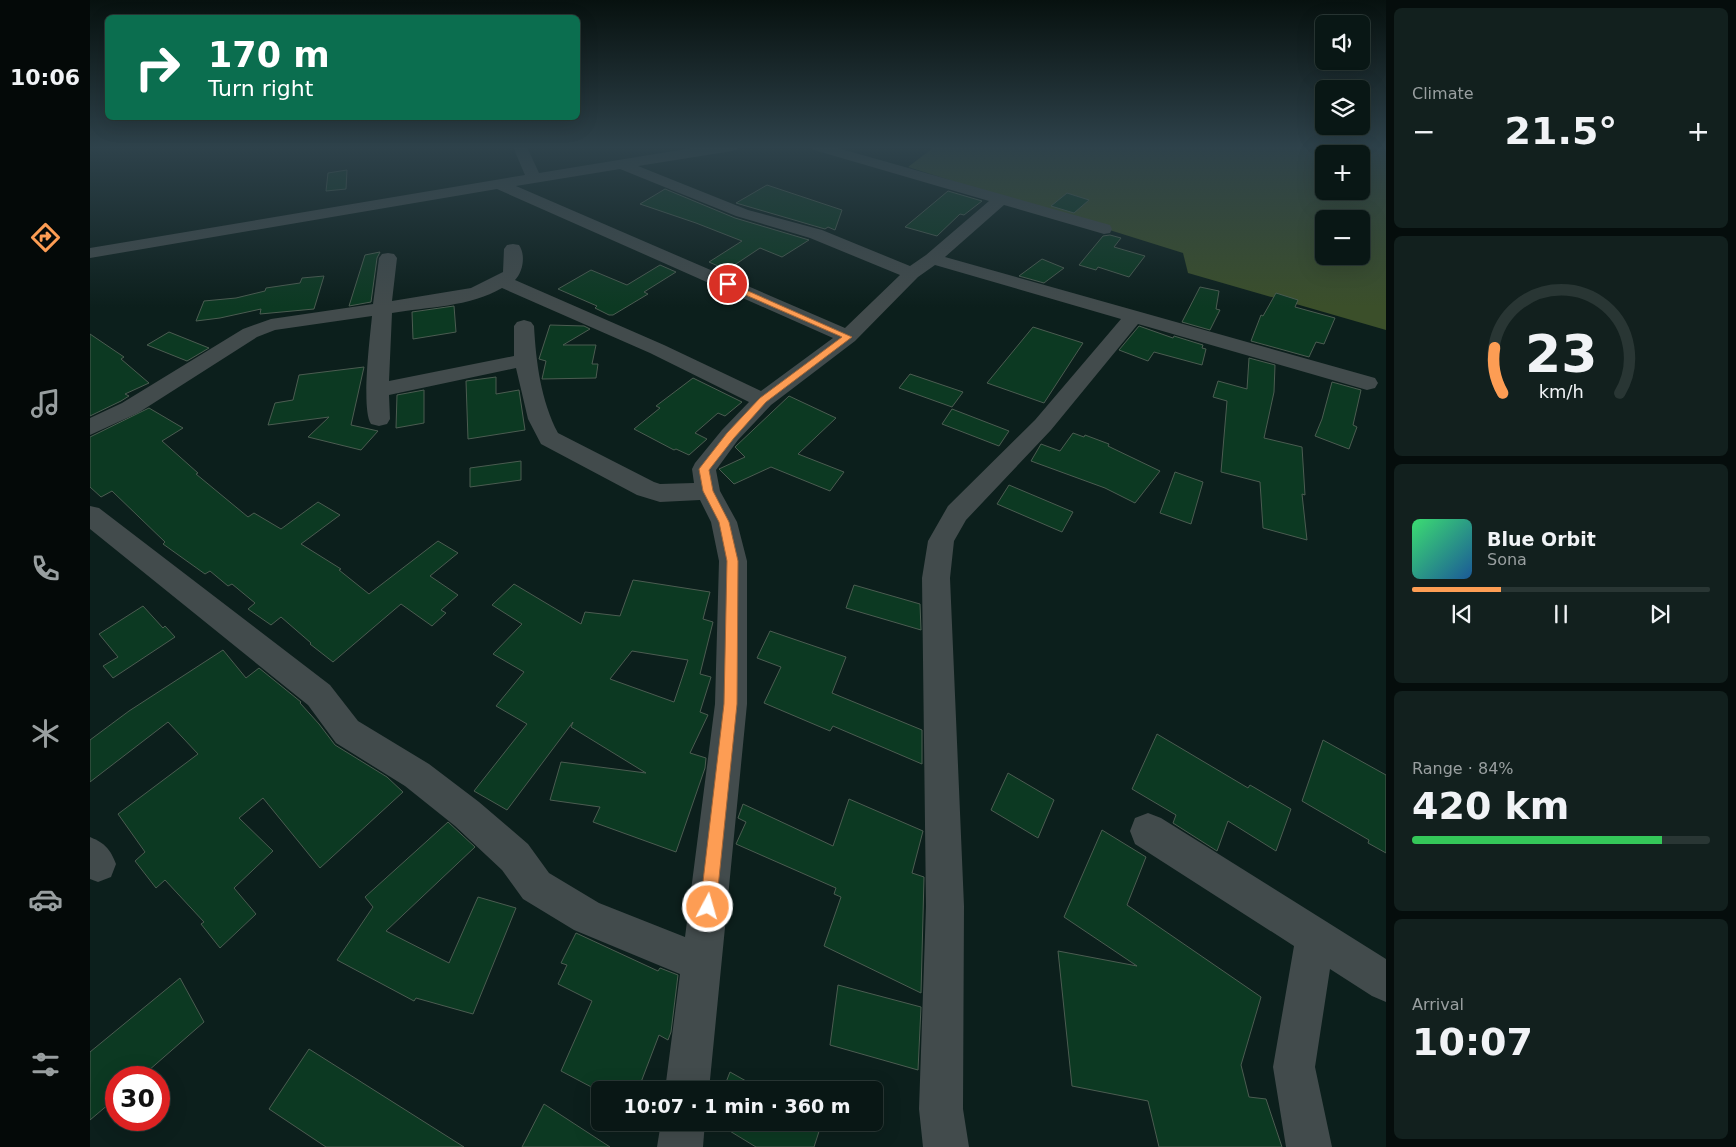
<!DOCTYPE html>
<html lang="en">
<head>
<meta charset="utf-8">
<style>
	:root { --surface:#091715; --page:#12201e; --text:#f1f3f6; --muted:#999fa0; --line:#293634; --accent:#fd9d54 }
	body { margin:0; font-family:"DejaVu Sans",sans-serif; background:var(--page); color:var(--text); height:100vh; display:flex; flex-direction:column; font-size:19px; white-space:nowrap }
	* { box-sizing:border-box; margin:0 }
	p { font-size:16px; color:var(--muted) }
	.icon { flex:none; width:28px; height:28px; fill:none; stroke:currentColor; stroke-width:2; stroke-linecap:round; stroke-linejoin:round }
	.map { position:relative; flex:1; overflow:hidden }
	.panel { display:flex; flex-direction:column; gap:8px; padding:8px; background:#050d0c; width:350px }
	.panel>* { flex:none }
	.banner { position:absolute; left:15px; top:15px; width:475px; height:105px; border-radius:8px; box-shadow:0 5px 20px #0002,0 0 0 1px var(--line); background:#0b6e4f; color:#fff; overflow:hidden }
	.fabs { position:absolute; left:1225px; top:15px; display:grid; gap:10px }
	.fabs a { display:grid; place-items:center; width:55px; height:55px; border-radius:8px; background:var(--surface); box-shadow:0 5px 20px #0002,0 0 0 1px var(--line); font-size:25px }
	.speed { position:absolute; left:15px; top:1066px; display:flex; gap:10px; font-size:25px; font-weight:700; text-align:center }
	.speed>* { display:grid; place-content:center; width:65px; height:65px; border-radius:50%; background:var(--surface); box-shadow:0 5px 20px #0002,0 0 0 1px var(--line); line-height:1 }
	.speed .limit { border:8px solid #d22; background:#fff; color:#111 }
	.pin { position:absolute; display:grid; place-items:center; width:42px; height:42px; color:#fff; margin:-21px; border:2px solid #fff; border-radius:50%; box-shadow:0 1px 5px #0007 }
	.me { position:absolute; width:55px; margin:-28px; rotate:6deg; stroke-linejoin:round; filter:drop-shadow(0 0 4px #0008) }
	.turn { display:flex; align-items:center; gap:18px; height:105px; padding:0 20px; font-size:22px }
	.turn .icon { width:65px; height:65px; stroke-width:2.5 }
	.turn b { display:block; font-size:35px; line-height:42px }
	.big { font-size:38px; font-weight:600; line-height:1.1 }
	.panel .widget { flex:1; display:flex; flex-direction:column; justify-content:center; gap:8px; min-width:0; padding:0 18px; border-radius:8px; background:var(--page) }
	.panel .dial { align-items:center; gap:0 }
	.dial svg { height:130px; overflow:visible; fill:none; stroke:var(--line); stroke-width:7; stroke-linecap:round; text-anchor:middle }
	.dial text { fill:var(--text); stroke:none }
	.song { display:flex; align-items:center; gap:15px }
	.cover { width:60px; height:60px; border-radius:8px; background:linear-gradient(135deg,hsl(140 70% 55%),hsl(210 70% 35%)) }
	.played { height:5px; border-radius:2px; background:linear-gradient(90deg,var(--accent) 30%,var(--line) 30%) }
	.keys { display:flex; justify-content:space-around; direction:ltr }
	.heat { display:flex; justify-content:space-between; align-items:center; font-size:28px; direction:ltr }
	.charge { height:8px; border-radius:4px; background:linear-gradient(90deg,#34c759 84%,var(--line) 0) }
	.trip { position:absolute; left:501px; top:1081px; width:292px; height:50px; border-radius:8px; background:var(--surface); box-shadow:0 5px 20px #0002,0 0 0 1px var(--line); font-weight:600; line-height:50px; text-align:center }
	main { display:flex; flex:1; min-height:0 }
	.dock { display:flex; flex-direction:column; width:90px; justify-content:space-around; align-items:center; background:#040908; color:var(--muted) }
	.dock .icon { width:35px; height:35px }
	.dock .active { color:var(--accent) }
	.dock b { font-size:22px; color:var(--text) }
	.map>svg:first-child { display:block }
</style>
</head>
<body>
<main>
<nav class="dock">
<b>10:06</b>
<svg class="icon active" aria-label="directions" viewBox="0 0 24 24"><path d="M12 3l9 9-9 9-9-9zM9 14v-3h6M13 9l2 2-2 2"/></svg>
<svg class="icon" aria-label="music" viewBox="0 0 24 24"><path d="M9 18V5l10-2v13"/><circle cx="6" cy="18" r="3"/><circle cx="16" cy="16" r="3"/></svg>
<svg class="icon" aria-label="phone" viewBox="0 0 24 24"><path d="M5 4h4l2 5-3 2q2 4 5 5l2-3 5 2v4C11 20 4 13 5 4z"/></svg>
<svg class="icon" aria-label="climate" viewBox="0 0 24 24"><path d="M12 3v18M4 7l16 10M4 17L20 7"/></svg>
<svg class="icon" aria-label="car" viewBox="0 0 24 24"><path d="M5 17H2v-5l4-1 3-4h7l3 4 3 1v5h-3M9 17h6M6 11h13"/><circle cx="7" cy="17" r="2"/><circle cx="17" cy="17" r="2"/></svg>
<svg class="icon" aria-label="filters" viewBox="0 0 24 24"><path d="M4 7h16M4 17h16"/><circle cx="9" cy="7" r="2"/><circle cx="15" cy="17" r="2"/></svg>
</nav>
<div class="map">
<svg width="1296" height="1147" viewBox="0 0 1296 1147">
	<rect width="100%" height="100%" fill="#0c1f1c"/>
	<!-- forest -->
	<path fill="#3b4f2a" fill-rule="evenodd" d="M 840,147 L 1296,147 L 1296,330 L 1098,273 L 1093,253 L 818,167 L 843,148 ZM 1234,154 L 1271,154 L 1271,191 L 1234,191 ZM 1234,219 L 1271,219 L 1271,256 L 1234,256 Z"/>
	<!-- building -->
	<g fill="#0c3922" stroke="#4b5c51" fill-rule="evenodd">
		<polygon points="257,170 256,189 236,191 238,173"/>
		<polygon points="677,185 752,210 745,230 738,227 735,229 646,203"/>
		<polygon points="575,189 645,218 719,240 692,257 670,248 637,270 619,262 652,241 606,223 550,204"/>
		<polygon points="858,191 892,201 874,215 870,214 847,236 815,227"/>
		<polygon points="977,193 999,200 984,213 961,206"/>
		<polygon points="1020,235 1031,238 1024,247 1055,256 1039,277 1008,267 1006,270 989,265 1013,236"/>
		<polygon points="290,252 287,258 281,302 259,306 275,255"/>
		<polygon points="952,259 974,268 954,283 929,276"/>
		<polygon points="570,265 586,272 554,292 558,294 523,315 519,315 505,308 507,306 468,289 501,270 537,285"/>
		<polygon points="234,276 224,309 170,314 171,309 130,318 106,321 114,301 146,298 175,291 176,288 210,283 212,278"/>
		<polygon points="1110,287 1129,291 1126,309 1130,310 1120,330 1092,322"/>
		<polygon points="1186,293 1208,300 1205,307 1245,318 1234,344 1226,342 1219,357 1161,341 1171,315 1173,316"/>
		<polygon points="364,306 366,332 323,339 322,312"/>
		<polygon points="460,325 494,326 500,329 473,345 506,345 502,364 508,364 506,378 452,379 456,361 449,359"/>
		<polygon points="1049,326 1083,338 1084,336 1113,345 1112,348 1116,349 1112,365 1064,352 1058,361 1029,350"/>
		<polygon points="943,327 993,343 954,403 897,383"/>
		<polygon points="79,332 119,348 97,361 57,345"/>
		<polygon points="0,334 34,357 31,359 59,383 35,394 39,396 31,401 0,416"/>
		<polygon points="1159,358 1185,365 1184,392 1174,438 1212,447 1215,495 1212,494 1217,540 1173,528 1170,482 1131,472 1137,401 1123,397 1128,381 1157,389"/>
		<polygon points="274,367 261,425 288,431 271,450 218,437 239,417 178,425 185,403 203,400 209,375"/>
		<polygon points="820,374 873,392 862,407 809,388"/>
		<polygon points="406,377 406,394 429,390 435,430 378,439 376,381"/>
		<polygon points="603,378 652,402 635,416 628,413 605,433 617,439 599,455 586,449 584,450 544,429 570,408 566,406"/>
		<polygon points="1242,382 1271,390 1263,425 1267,427 1259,449 1225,436 1232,419"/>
		<polygon points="334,390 334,423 306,428 307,395"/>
		<polygon points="699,396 746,418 708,454 754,472 740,491 681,467 644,484 629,469 655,457 645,447"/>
		<polygon points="59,408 93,428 72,441 108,473 106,474 158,517 164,513 191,529 228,502 250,515 211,544 251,569 249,570 279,594 348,541 368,553 340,576 368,595 351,610 356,613 342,626 311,604 243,662 220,644 221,643 191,617 181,625 158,609 165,603 142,584 138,586 120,571 115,574 73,544 75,542 22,491 11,497 0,487 0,437"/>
		<polygon points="862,409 919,431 909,446 852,424"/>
		<polygon points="983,433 994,437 995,435 1019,444 1018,446 1022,448 1070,471 1045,503 1015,488 941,461 951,444 970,451"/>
		<polygon points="431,461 431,480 380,487 380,468"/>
		<polygon points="1085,472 1113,482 1101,524 1070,513"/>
		<polygon points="919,485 983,512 972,532 907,504"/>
		<path d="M 543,580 L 620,592 L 613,619 L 623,622 L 610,674 L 621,677 L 610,712 L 618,715 L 600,753 L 616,758 L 615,768 L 586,852 L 503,822 L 510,807 L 460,800 L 471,762 L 556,773 L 481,727 L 483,722 L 417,810 L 384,791 L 437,724 L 406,706 L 434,672 L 403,654 L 432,624 L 402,605 L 424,584 L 491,624 L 495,612 L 530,616 ZM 542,651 L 598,660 L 584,702 L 520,679 Z"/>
		<polygon points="764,585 830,604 831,630 756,608"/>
		<polygon points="53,606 73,628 75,626 85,637 23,678 13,666 28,657 9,634"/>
		<polygon points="680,631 756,657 742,693 832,730 832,764 743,726 740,731 674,703 691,667 667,658"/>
		<polygon points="133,650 156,678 169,668 211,702 210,703 229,724 245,745 297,777 313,792 230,868 173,798 149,818 183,851 144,888 166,914 130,948 111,924 114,922 75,880 66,888 45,861 55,852 28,814 108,754 78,722 0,782 0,740 39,711"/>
		<polygon points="1067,734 1158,788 1160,785 1201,809 1186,851 1138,821 1127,851 1083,823 1086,815 1042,789"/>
		<polygon points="1233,740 1296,775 1296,853 1278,843 1279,840 1212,801"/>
		<polygon points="918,773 964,800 948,838 901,810"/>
		<polygon points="759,799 833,831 822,873 834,877 831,993 734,946 751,897 744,894 746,888 646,844 656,822 648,818 653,804 743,846"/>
		<polygon points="358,822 385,847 296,931 359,963 388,897 426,908 383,1014 326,998 324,1001 247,960 283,907 275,897"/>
		<polygon points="1012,830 1056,857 1037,905 1171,997 1151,1065 1159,1097 1176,1099 1192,1147 1069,1147 1058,1101 982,1086 968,951 1047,966 974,917"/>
		<polygon points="486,933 568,971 570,968 588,975 581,1032 578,1040 569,1035 548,1090 507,1090 471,1071 502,1001 468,984 477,965 471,963"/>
		<polygon points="90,978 114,1022 50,1078 26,1078 26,1098 0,1120 0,1052"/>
		<polygon points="748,985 831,1007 828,1070 740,1045"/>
		<polygon points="219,1049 374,1147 236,1147 179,1109"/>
		<polygon points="640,1072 672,1090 633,1090"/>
		<polygon points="454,1104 520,1147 432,1147"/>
		<polygon points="625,1122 732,1122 724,1147 666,1147"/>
	</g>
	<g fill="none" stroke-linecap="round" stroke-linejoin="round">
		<!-- minor -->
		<g fill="#424b4c" fill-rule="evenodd">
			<path d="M 423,147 L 437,147 L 449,173 L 608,147 L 649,147 L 647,150 L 642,151 L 548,166 L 658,210 L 732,230 L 820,266 L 836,255 L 899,201 L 724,150 L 722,147 L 744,147 L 1020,225 L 1022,229 L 1020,233 L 1014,234 L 914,205 L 855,257 L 1285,378 L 1288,383 L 1285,388 L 1277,390 L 1048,324 L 961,430 L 876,520 L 864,541 L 860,578 L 874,906 L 873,1109 L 879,1147 L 833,1147 L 829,1109 L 836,906 L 832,578 L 838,541 L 858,506 L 945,420 L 1031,319 L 845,265 L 828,277 L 765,341 L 681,405 L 648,440 L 626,470 L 630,491 L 647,522 L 657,561 L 657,704 L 619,1090 L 575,1090 L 590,974 L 484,930 L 433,899 L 412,870 L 365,826 L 315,786 L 246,743 L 218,705 L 0,529 L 0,506 L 9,508 L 240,685 L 268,721 L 339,764 L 389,802 L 438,844 L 459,873 L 509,903 L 595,937 L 625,704 L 629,561 L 621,522 L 610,500 L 570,502 L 547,495 L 451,444 L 438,419 L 426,368 L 299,395 L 300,419 L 297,424 L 289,426 L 281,424 C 271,409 280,337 282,316 L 185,330 L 167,337 L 48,413 L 0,435 L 0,418 L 32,403 L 153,329 L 181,319 L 283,304 L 289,258 L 292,254 L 298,253 L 304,254 L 307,258 L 302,301 L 381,288 L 413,272 L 414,249 L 417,245 L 423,244 L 429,245 C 436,255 433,272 425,280 L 574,345 L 671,391 L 743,338 L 407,189 L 0,258 L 0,248 L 435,175 ZM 530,169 L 646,216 L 720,238 L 810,275 L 755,328 L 426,186 ZM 412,288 L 560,353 L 659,402 L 632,430 L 605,463 L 602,469 L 604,483 L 570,484 L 564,482 L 468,433 C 451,401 446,362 444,326 L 441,322 L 434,320 L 427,322 L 424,326 L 424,356 L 299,381 L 302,313 C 337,307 380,307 412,288 Z"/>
			<polygon points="1058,813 1071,818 1296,959 1296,1002 1282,996 1240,969 1225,1067 1242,1147 1196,1147 1183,1067 1204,946 1045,844 1040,831 1045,818"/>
			<path d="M 0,837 C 15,843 20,849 26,864 L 21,877 L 8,882 L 0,879 Z"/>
			<polygon points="571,1122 615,1122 613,1147 567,1147"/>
		</g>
	</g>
	<!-- sky -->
	<linearGradient id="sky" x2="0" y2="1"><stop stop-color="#07110f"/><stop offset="0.48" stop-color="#2e424b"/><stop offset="1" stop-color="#2e424b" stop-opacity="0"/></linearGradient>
	<rect width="1296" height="307" fill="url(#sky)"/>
	<!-- route -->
	<polygon fill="#fd9d54" stroke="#a46637" points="635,283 640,283 762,337 676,402 644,438 619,470 623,491 639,522 648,561 647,704 626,907 623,913 618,915 612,913 610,907 634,704 637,561 629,522 613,491 609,469 637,433 670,398 752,337 635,286"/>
</svg>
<div class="fabs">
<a><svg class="icon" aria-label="sound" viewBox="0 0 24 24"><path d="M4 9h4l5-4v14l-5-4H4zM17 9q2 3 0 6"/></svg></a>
<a><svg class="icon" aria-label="layers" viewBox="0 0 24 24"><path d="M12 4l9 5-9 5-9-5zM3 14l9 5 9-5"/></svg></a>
<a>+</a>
<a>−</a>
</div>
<div class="speed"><div class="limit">30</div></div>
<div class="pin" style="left:638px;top:284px;background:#d93025"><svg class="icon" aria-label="arrive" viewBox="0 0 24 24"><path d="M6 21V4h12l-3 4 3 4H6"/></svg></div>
<svg class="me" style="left:618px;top:907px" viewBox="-20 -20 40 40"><circle r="17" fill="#fd9d54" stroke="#fff" stroke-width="3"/><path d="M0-11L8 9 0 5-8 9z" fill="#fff"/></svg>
<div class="trip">10:07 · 1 min · 360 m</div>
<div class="banner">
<div class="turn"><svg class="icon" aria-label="right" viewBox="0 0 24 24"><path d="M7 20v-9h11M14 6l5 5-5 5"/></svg><div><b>170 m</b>Turn right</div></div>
</div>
</div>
<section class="panel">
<div class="widget"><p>Climate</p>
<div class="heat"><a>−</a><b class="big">21.5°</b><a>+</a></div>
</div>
<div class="widget dial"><svg viewBox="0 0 100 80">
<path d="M14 69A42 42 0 1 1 86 69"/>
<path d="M14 69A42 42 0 0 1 9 41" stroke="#fd9d54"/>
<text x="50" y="56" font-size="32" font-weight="700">23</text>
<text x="50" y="72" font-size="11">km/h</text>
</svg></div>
<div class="widget">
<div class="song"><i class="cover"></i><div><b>Blue Orbit</b><p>Sona</p></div></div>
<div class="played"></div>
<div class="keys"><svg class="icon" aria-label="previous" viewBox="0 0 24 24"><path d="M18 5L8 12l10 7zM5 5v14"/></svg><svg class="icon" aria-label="pause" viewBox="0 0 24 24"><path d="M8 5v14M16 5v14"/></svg><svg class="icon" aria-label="next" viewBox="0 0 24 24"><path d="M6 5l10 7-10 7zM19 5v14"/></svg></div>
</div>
<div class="widget"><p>Range · 84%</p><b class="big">420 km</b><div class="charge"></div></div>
<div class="widget"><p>Arrival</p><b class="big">10:07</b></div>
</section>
</main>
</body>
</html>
